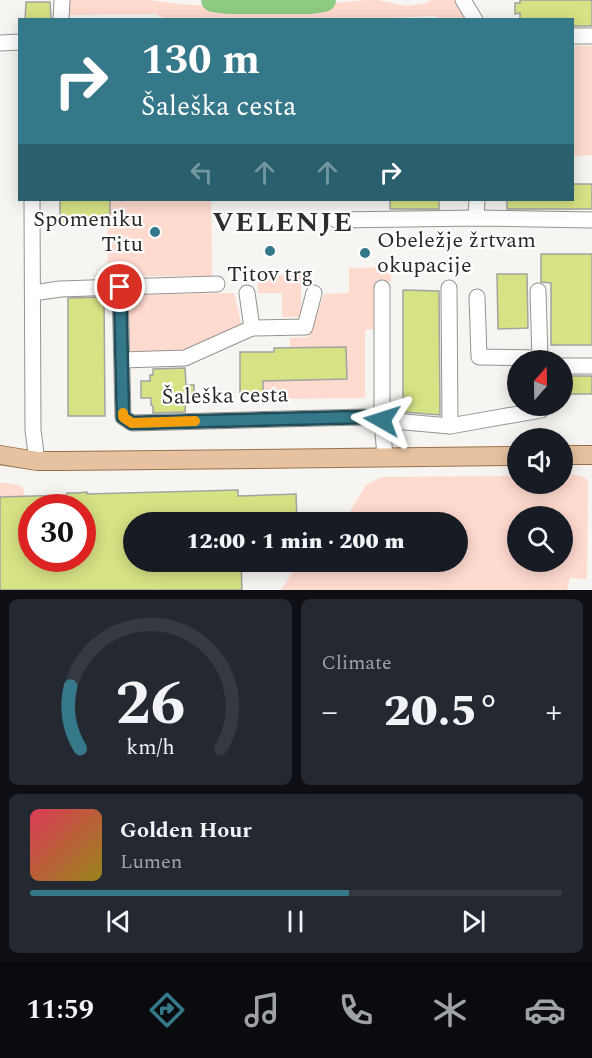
<!DOCTYPE html>
<html lang="en">
<head>
<meta charset="utf-8">
<style>
	:root { --surface:#171b24; --page:#242831; --text:#f1f3f6; --muted:#9ea1a6; --line:#363941; --accent:#357889 }
	body { margin:0; font-family:Spectral,serif; background:var(--page); color:var(--text); height:100vh; display:flex; flex-direction:column; font-size:22px; white-space:nowrap }
	* { box-sizing:border-box; margin:0 }
	p { font-size:20px; color:var(--muted) }
	.icon { flex:none; width:33px; height:33px; fill:none; stroke:currentColor; stroke-width:2; stroke-linecap:round; stroke-linejoin:round }
	.map { position:relative; height:590px; overflow:hidden }
	.drawer { display:flex; flex-direction:column; gap:9px; padding:9px; background:#0d0f14; flex:1 }
	.drawer>* { flex:none }
	.guide { position:absolute; left:18px; top:18px; width:556px; height:183px; border-radius:0px; box-shadow:0 3px 15px #0003; background:#357889; color:#fff; overflow:hidden }
	.needle { width:39px; rotate:20deg }
	.buttons { position:absolute; left:507px; top:350px; display:grid; gap:12px }
	.buttons a { display:grid; place-items:center; width:66px; height:66px; border-radius:50%; background:var(--surface); box-shadow:0 3px 15px #0003; font-size:30px }
	.speed { position:absolute; left:18px; top:494px; display:flex; gap:12px; font-size:30px; font-weight:700; text-align:center }
	.speed>* { display:grid; place-content:center; width:78px; height:78px; border-radius:50%; background:var(--surface); box-shadow:0 3px 15px #0003; line-height:1 }
	.speed .limit { border:9px solid #d22; background:#fff; color:#111 }
	.pin { position:absolute; display:grid; place-items:center; width:51px; height:51px; color:#fff; margin:-26px; border:3px solid #fff; border-radius:50%; box-shadow:0 2px 6px #0007 }
	.me { position:absolute; width:66px; margin:-33px; rotate:276deg; stroke-linejoin:round; filter:drop-shadow(0 0 4px #0008) }
	.turn { display:flex; align-items:center; gap:21px; height:126px; padding:0 24px; font-size:27px }
	.turn .icon { width:78px; height:78px; stroke-width:2.5 }
	.turn b { display:block; font-size:42px; line-height:51px }
	.lanes { display:flex; align-items:center; height:57px; padding:0 24px; background:#0003; justify-content:center; gap:30px; direction:ltr }
	.lanes .off { opacity:.35 }
	.big { font-size:45px; font-weight:800; line-height:1.1 }
	.drawer .card { flex:1; display:flex; flex-direction:column; justify-content:center; gap:9px; min-width:0; padding:0 21px; border-radius:9px; background:var(--page) }
	.drawer .dial { align-items:center; gap:0 }
	.dial svg { height:156px; overflow:visible; fill:none; stroke:var(--line); stroke-width:7; stroke-linecap:round; text-anchor:middle }
	.dial text { fill:var(--text); stroke:none }
	.song { display:flex; align-items:center; gap:18px }
	.cover { width:72px; height:72px; border-radius:9px; background:linear-gradient(135deg,hsl(350 70% 55%),hsl(50 70% 35%)) }
	.played { height:6px; border-radius:3px; background:linear-gradient(90deg,var(--accent) 60%,var(--line) 60%) }
	.keys { display:flex; justify-content:space-around; direction:ltr }
	.heat { display:flex; justify-content:space-between; align-items:center; font-size:33px; direction:ltr }
	.drawer .tiles { flex:1; display:grid; gap:9px; grid-template-columns:1fr 1fr }
	.card:last-child { grid-column:span 2 }
	.trip { position:absolute; left:123px; top:512px; width:345px; height:60px; border-radius:30px; background:var(--surface); box-shadow:0 3px 15px #0003; font-weight:800; line-height:60px; text-align:center }
	.tab-bar { display:flex; height:96px; justify-content:space-around; align-items:center; background:#090b0e; color:var(--muted) }
	.tab-bar .icon { width:42px; height:42px }
	.tab-bar .selected { color:var(--accent) }
	.tab-bar b { font-size:27px; color:var(--text) }
	.map>svg:first-child { display:block }
</style>
</head>
<body>
<div class="map">
<svg width="592" height="590" viewBox="0 0 592 590">
	<rect width="100%" height="100%" fill="#f6f5f1"/>
	<!-- green -->
	<g fill="#ffdacf" fill-rule="evenodd">
		<polygon points="66,0 148,0 189,5 306,6 366,0 377,0 407,6 426,3 431,0 456,0 469,19 441,19 434,16 339,20 169,20 155,14 69,15"/>
		<polygon points="573,46 592,46 592,155 573,156"/>
		<polygon points="107,200 211,200 212,276 108,276"/>
		<polygon points="391,267 391,282 377,282 374,329 365,330 365,398 271,399 264,402 263,381 346,379 346,347 290,348 290,338 309,337 324,294 349,293 349,268"/>
		<polygon points="258,275 301,275 301,317 282,317 282,293 258,293"/>
		<polygon points="234,293 242,327 184,352 129,353 127,295"/>
		<path d="M 563,475 C 572,475 582,473 588,481 L 587,579 L 570,578 L 567,590 L 281,590 L 296,567 L 303,561 L 458,561 L 458,522 L 342,522 L 347,517 L 366,485 L 382,477 L 517,476 L 518,483 L 562,483 ZM 518,516 L 562,516 L 562,561 L 518,561 Z"/>
		<path d="M 0,483 C 8,483 16,483 23,488 L 25,496 L 0,497 Z"/>
	</g>
	<g fill="none" stroke-linecap="round" stroke-linejoin="round">
		<!-- river -->
		<polyline stroke="#8fcb82" stroke-width="24" points="213,0 229,2 309,2 324,0"/>
	</g>
	<!-- building -->
	<g fill="#d7e285" stroke="#a3a39f" stroke-width="1.5" fill-rule="evenodd">
		<polygon points="520,0 592,0 592,26 573,26 573,20 520,19 520,13 515,14 515,3 520,3"/>
		<polygon points="26,2 50,2 51,20 25,20"/>
		<polygon points="573,184 592,184 592,209 507,209 507,200 573,200"/>
		<polygon points="60,200 110,200 110,223 60,224"/>
		<rect x="390" y="200" width="49" height="9"/>
		<polygon points="541,254 592,254 592,345 551,345 551,283 541,282"/>
		<polygon points="497,274 527,274 528,328 498,329"/>
		<polygon points="403,290 439,291 440,415 403,412"/>
		<polygon points="104,297 105,416 68,416 68,298"/>
		<polygon points="346,347 347,379 263,381 263,395 240,395 240,352 274,352 274,348"/>
		<polygon points="185,368 186,385 194,385 194,400 186,400 185,412 153,413 153,406 151,405 151,398 141,398 141,381 150,381 150,375 153,375 153,369"/>
		<rect x="562" y="376" width="30" height="18"/>
		<path d="M 238,490 L 238,496 L 296,494 L 297,522 L 134,522 L 134,561 L 241,561 L 242,590 L 0,590 L 0,497 L 67,495 L 67,493 L 77,493 L 87,492 L 87,494 ZM 32,507 L 82,507 L 82,558 L 32,558 Z"/>
	</g>
	<g fill="none" stroke-linecap="round" stroke-linejoin="round">
		<!-- minor casing -->
		<g stroke="#969491" stroke-width="17">
			<g id="minor">
				<polyline points="463,0 475,20"/>
				<polyline points="61,20 62,0"/>
				<polyline points="573,36 592,36"/>
				<polyline points="0,43 20,42"/>
				<polyline points="32,200 33,430 37,461"/>
				<polyline points="476,218 477,200"/>
				<polyline points="336,220 476,218 592,220"/>
				<polyline points="120,287 217,284"/>
				<polyline points="382,288 382,420 385,457"/>
				<polyline points="449,288 450,426"/>
				<polyline points="538,291 540,360"/>
				<polyline points="33,293 60,289 120,287 123,417 132,423 363,417 382,420 450,426 541,410 541,405"/>
				<polyline points="477,297 479,357 540,358"/>
				<polyline points="252,328 305,327 314,293"/>
				<polyline points="122,360 185,358 252,328 247,293"/>
				<polyline points="562,366 592,366"/>
			</g>
		</g>
		<!-- major casing -->
		<g stroke="#99724c" stroke-width="20">
			<g id="major">
				<polyline points="0,455 37,461 63,461 518,456"/>
				<polyline points="562,455 592,455"/>
			</g>
		</g>
		<!-- minor -->
		<use href="#minor" stroke="#fff" stroke-width="15"/>
		<!-- major -->
		<use href="#major" stroke="#e6c2a0" stroke-width="18"/>
	</g>
	<g fill="none" stroke-linecap="round" stroke-linejoin="round">
		<!-- route casing -->
		<g stroke="#224e59" stroke-width="15">
			<polyline id="route" points="120,287 123,417 132,423 363,417 382,420"/>
		</g>
		<!-- route -->
		<use href="#route" stroke="#357889" stroke-width="10"/>
		<!-- slow -->
		<polyline stroke="#f59e0b" stroke-width="10" points="123,413 123,417 132,423 195,421"/>
	</g>
	<!-- markers -->
	<g fill="#357889" stroke="#fff" stroke-width="2">
		<circle cx="155" cy="232" r="6"/>
		<circle cx="270" cy="251" r="6"/>
		<circle cx="365" cy="253" r="6"/>
	</g>
	<g text-anchor="middle" dominant-baseline="central" stroke-width="4.5" stroke-linejoin="round" paint-order="stroke">
		<!-- poi labels -->
		<g font-size="22" fill="#2a2928" stroke="#fff" text-anchor="end">
			<text x="143" y="219">Spomeniku<tspan x="143" dy="25">Titu</tspan></text>
			<text x="377" y="240" text-anchor="start">Obeležje žrtvam<tspan x="377" dy="25">okupacije</tspan></text>
			<text x="270" y="274" text-anchor="middle">Titov trg</text>
		</g>
		<!-- street labels -->
		<g font-size="22" fill="#2a2928" stroke="#fff">
			<text transform="translate(225 396) rotate(-1)">Šaleška cesta</text>
		</g>
		<!-- district labels -->
		<g font-size="28" font-weight="bold" letter-spacing="1.5" fill="#2f2e2b" stroke="#fff">
			<text x="283" y="222">VELENJE</text>
		</g>
	</g>
</svg>
<div class="buttons">
<a><svg class="needle" viewBox="-14 -14 28 28"><path d="M0-13l5 13h-10z" fill="#e53935"/><path d="M0 13l5-13h-10z" fill="#9ea1a6"/></svg></a>
<a><svg class="icon" aria-label="sound" viewBox="0 0 24 24"><path d="M4 9h4l5-4v14l-5-4H4zM17 9q2 3 0 6"/></svg></a>
<a><svg class="icon" aria-label="search" viewBox="0 0 24 24"><circle cx="10" cy="10" r="6"/><path d="M15 15l6 6"/></svg></a>
</div>
<div class="speed"><div class="limit">30</div></div>
<div class="pin" style="left:120px;top:287px;background:#d93025"><svg class="icon" aria-label="arrive" viewBox="0 0 24 24"><path d="M6 21V4h12l-3 4 3 4H6"/></svg></div>
<svg class="me" style="left:382px;top:420px" viewBox="-20 -20 40 40"><path d="M0-17L14 15 0 8-14 15z" fill="#357889" stroke="#fff" stroke-width="4"/></svg>
<div class="trip">12:00 · 1 min · 200 m</div>
<div class="guide">
<div class="turn"><svg class="icon" aria-label="right" viewBox="0 0 24 24"><path d="M7 20v-9h11M14 6l5 5-5 5"/></svg><div><b>130 m</b>Šaleška cesta</div></div>
<div class="lanes"><svg class="icon off" aria-label="left" viewBox="0 0 24 24"><path d="M17 20v-9H6M10 6l-5 5 5 5"/></svg><svg class="icon off" aria-label="ahead" viewBox="0 0 24 24"><path d="M12 20V5M6 11l6-6 6 6"/></svg><svg class="icon off" aria-label="ahead" viewBox="0 0 24 24"><path d="M12 20V5M6 11l6-6 6 6"/></svg><svg class="icon" aria-label="right" viewBox="0 0 24 24"><path d="M7 20v-9h11M14 6l5 5-5 5"/></svg></div>
</div>
</div>
<section class="drawer">
<div class="tiles">
<div class="card dial"><svg viewBox="0 0 100 80">
<path d="M14 69A42 42 0 1 1 86 69"/>
<path d="M14 69A42 42 0 0 1 9 37" stroke="#357889"/>
<text x="50" y="56" font-size="32" font-weight="700">26</text>
<text x="50" y="72" font-size="11">km/h</text>
</svg></div>
<div class="card"><p>Climate</p>
<div class="heat"><a>−</a><b class="big">20.5°</b><a>+</a></div>
</div>
<div class="card">
<div class="song"><i class="cover"></i><div><b>Golden Hour</b><p>Lumen</p></div></div>
<div class="played"></div>
<div class="keys"><svg class="icon" aria-label="previous" viewBox="0 0 24 24"><path d="M18 5L8 12l10 7zM5 5v14"/></svg><svg class="icon" aria-label="pause" viewBox="0 0 24 24"><path d="M8 5v14M16 5v14"/></svg><svg class="icon" aria-label="next" viewBox="0 0 24 24"><path d="M6 5l10 7-10 7zM19 5v14"/></svg></div>
</div>
</div>
</section>
<nav class="tab-bar">
<b>11:59</b>
<svg class="icon selected" aria-label="directions" viewBox="0 0 24 24"><path d="M12 3l9 9-9 9-9-9zM9 14v-3h6M13 9l2 2-2 2"/></svg>
<svg class="icon" aria-label="music" viewBox="0 0 24 24"><path d="M9 18V5l10-2v13"/><circle cx="6" cy="18" r="3"/><circle cx="16" cy="16" r="3"/></svg>
<svg class="icon" aria-label="phone" viewBox="0 0 24 24"><path d="M5 4h4l2 5-3 2q2 4 5 5l2-3 5 2v4C11 20 4 13 5 4z"/></svg>
<svg class="icon" aria-label="climate" viewBox="0 0 24 24"><path d="M12 3v18M4 7l16 10M4 17L20 7"/></svg>
<svg class="icon" aria-label="car" viewBox="0 0 24 24"><path d="M5 17H2v-5l4-1 3-4h7l3 4 3 1v5h-3M9 17h6M6 11h13"/><circle cx="7" cy="17" r="2"/><circle cx="17" cy="17" r="2"/></svg>
</nav>
</body>
</html>
